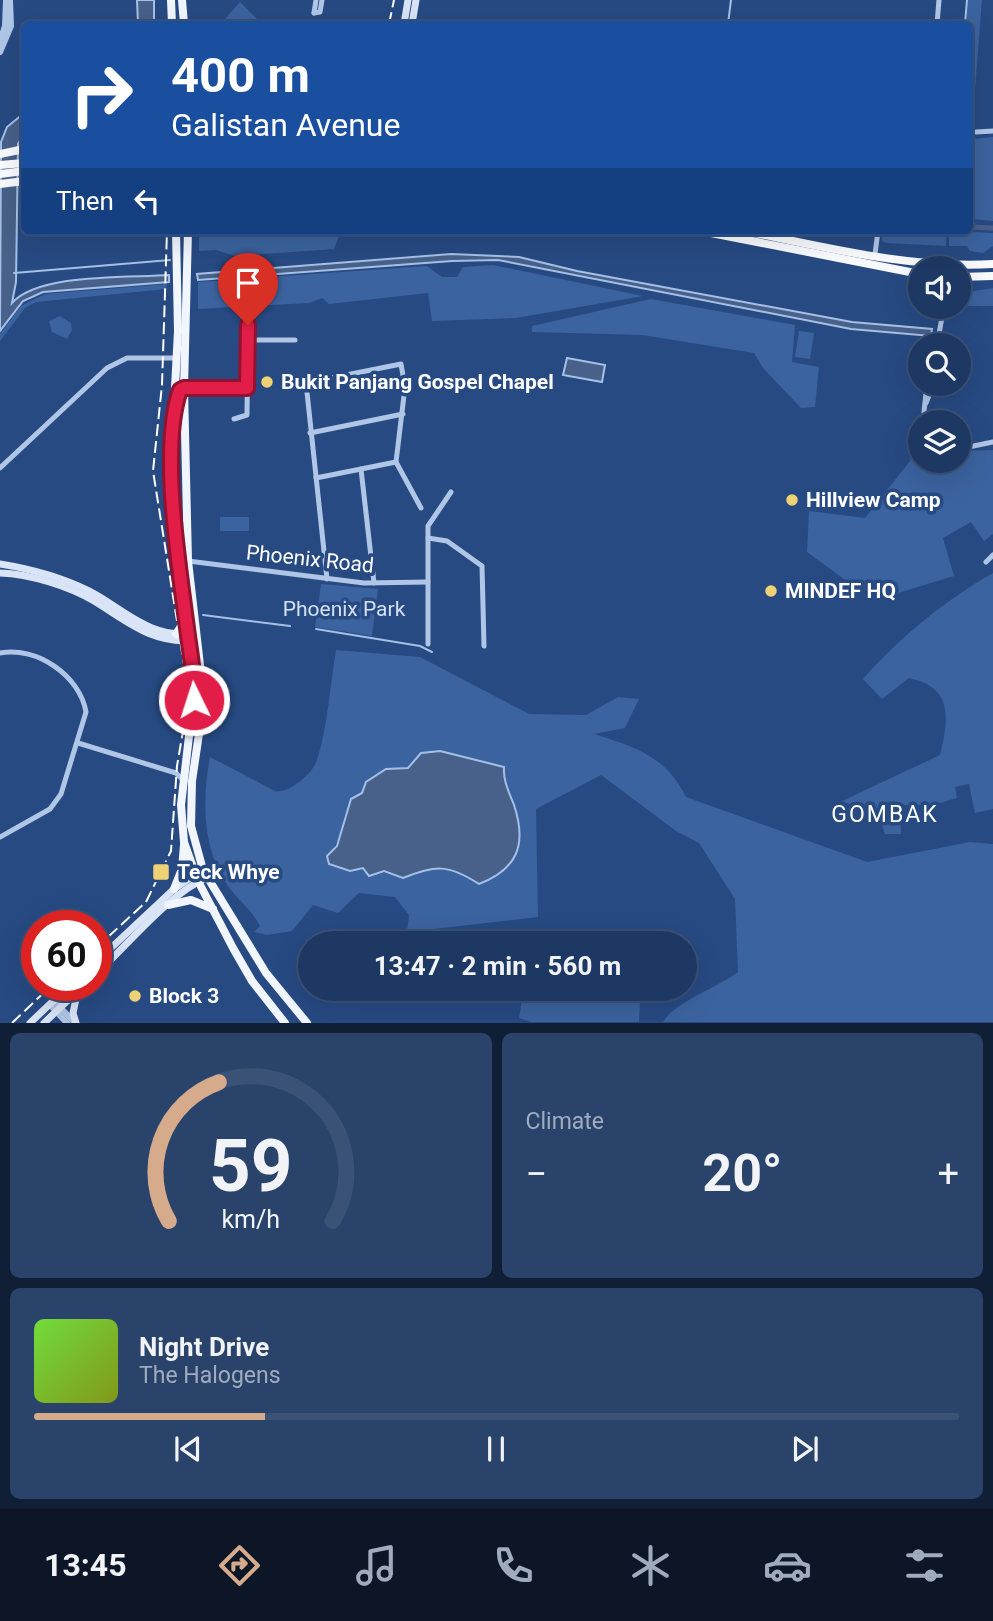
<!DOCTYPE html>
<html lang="en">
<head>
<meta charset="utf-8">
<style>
	:root { --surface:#1d3862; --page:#2a436b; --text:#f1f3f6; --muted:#a0acbe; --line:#3b5277; --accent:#d6ab8b }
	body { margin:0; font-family:Roboto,sans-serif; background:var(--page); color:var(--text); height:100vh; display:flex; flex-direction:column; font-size:26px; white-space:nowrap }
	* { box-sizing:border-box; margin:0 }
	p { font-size:23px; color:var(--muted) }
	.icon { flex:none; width:38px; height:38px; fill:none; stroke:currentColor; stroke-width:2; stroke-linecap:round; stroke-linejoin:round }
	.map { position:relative; height:1023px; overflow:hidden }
	.sheet { display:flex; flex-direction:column; gap:10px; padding:10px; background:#101f36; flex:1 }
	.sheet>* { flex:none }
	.top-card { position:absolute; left:21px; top:21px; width:952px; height:214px; border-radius:10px; box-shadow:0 7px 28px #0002,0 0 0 2px var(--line); background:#1a4fa0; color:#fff; overflow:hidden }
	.buttons { position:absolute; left:908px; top:256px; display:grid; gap:14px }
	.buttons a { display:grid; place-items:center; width:63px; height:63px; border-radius:50%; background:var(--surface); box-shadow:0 7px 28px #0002,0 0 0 2px var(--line); font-size:35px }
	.speed { position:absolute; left:21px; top:910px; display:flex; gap:14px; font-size:35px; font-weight:700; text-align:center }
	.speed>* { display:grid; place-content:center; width:91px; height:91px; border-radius:50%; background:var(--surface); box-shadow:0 7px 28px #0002,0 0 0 2px var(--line); line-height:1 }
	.speed .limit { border:10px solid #d22; background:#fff; color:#111 }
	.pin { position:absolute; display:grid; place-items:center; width:60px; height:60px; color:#fff; margin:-72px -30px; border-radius:50% 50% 50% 0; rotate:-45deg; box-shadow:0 0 7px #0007 }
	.pin .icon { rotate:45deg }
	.me { position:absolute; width:77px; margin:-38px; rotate:356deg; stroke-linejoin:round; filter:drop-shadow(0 0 5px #0008) }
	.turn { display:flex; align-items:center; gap:24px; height:147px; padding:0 35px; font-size:32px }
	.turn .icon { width:91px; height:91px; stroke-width:2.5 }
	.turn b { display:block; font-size:49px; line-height:60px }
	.then { display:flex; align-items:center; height:66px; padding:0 35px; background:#0003; gap:14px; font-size:26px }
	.big { font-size:52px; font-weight:700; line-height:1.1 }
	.sheet .widget { flex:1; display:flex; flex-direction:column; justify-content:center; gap:10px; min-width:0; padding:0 24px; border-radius:10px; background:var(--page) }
	.sheet .dial { align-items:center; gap:0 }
	.dial svg { height:182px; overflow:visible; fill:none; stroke:var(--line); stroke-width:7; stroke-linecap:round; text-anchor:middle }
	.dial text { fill:var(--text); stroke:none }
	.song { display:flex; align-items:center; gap:21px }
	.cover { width:84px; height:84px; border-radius:10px; background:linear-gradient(135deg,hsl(100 70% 55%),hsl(70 70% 35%)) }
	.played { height:7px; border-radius:4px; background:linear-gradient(90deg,var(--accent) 25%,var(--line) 25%) }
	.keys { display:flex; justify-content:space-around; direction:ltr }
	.heat { display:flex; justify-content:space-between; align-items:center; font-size:38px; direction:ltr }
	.sheet .tiles { flex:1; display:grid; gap:10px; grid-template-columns:1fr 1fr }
	.widget:last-child { grid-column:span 2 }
	.trip { position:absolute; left:298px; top:931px; width:399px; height:70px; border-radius:35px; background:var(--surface); box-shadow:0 7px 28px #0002,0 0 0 2px var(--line); font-weight:700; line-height:70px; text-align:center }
	.tabs { display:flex; height:112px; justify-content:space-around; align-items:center; background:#0c1627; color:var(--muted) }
	.tabs .icon { width:49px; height:49px }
	.tabs .selected { color:var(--accent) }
	.tabs b { font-size:32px; color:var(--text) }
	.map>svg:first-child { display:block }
</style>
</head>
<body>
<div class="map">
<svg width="993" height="1023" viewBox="0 0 993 1023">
	<rect width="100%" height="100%" fill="#274a83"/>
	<!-- green -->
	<g fill="#3b639f" fill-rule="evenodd">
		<polygon points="968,0 982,0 970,153 970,24 966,24"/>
		<polygon points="240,2 258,20 257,24 230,24 225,19"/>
		<polygon points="993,137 993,221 970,219 972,139"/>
		<polygon points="199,231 341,231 334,249 235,256 216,250 199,251"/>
		<polygon points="883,231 947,231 946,246 886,243 882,241"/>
		<polygon points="949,231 993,233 993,246 983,253 970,251 967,246 949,246"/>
		<polygon points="493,265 643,296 516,318 432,321 428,293 329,304 322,298 309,303 198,309 198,282 427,266 442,277 457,277 463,267"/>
		<polygon points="167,284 166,289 36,302 25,308 0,341 0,334 21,306 45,294"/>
		<polygon points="993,288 993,306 953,306 959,306 961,293"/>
		<polygon points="651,299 795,325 792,362 819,367 815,407 801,408 763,368 754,353 642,335 532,332 532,326"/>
		<polygon points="60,316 71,323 72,330 67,339 52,332 49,321"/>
		<polygon points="799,331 814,333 810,359 795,357"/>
		<polygon points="914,433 920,438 920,460 959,460 959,451 993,450 993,534 984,541 971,522 943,538 954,576 888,596 852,585 807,552 809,511 865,518 910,461"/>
		<rect x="220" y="517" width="29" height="14"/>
		<path d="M 993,573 L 993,809 L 975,813 L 969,784 L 955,787 L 957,798 L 933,805 L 900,805 L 901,834 L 885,834 L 878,816 L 842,801 L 940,755 C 949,718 953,687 909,678 L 882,699 L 863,679 C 901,636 943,602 993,573 Z"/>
		<polygon points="321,584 378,589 372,636 315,627"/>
		<path d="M 336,650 L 420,657 L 529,714 L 586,715 L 618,697 L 639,699 L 625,728 L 594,734 C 635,747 666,756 686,797 L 867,862 L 970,842 L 993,844 L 993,1022 L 663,1022 C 676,1001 717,988 738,972 L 735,899 L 699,843 L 676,831 L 601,775 L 536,809 L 538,917 L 407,932 L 409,915 L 395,897 L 359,893 L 338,913 L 313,905 L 292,931 L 267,935 L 254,932 L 260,926 C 252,912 247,908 237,897 C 202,859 201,804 210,757 L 275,791 C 289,794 313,773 317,760 C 328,725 330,685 336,650 ZM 440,751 L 504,768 L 504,778 L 515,808 L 479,884 L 462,873 L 433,866 L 403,877 L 363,868 L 350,871 L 327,856 C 341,842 340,829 346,812 C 354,792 384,779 401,767 L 408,768 L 421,753 Z"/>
		<polygon points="524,989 616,989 640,1003 639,1022 531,1022 519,1018"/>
	</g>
	<!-- water -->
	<g fill="#48618a" stroke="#a4c0e7" stroke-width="2">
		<polygon points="137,0 154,0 154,24 138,24"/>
		<path d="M 24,113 L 24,134 L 18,144 L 16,282 L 12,303 C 39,273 128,278 169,275 L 169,282 L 43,292 L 23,301 L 0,331 L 1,142 L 7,127 Z"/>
		<polygon points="451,254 519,257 577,271 852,322 932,329 931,336 851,329 498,260 452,261 198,280 197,274"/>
		<polygon points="567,358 605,365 602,382 563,375"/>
		<path d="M 440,751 L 504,767 C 503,781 509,792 514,805 C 527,844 518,869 479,884 C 448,864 436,865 403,878 L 384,871 L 369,876 L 363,868 L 350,871 L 329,864 L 327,856 L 337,846 L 351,799 L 362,793 L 366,782 L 386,769 L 408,768 L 421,753 Z"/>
	</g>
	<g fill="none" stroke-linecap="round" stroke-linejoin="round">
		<!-- stream -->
		<g stroke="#a4c0e7" stroke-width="2">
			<polyline points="728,24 731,0"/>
			<polyline points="965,24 967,0"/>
			<polyline points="14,273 170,260"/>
			<polyline points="203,615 290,626"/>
			<polyline points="316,629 420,646 432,652"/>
		</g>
		<!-- canal -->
		<polyline stroke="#48618a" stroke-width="5" points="970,227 993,228"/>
		<!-- minor -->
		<g stroke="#b0c6e7" stroke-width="5">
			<polyline points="314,13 320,12 322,0"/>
			<polyline points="314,13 316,0"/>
			<polyline points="937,24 939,0"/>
			<polyline points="976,132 993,131"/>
			<polyline points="875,254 878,231"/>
			<polyline points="248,340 295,340"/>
			<polyline points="937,345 944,306"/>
			<polyline points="177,399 180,390 184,388 248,388"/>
			<polyline points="926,403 934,383"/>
			<polyline points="234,419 247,415 248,325"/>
			<polyline points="923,422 927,383"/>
			<polyline points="310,433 403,414"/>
			<polyline points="959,449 993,442"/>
			<polyline points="0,468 107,368 127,358 177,358"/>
			<polyline points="361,469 374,583"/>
			<polyline points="316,478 396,462"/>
			<polyline points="428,538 447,541 482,566 484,646"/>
			<polyline points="188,561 364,583 428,582"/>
			<polyline points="986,562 993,555"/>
			<polyline points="327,579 306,383 401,364 405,387 396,462 421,508"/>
			<polyline points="428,644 428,526 451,492"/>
			<path d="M 0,653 C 37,646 80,676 86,712 L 61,794 L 50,809 L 0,837"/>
			<polyline points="78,743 176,773 183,780"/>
		</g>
		<!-- tertiary -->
		<g stroke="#b0c6e7" stroke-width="6">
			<polyline points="0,41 5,26 6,0"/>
			<polyline points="0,52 11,26 10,0"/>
			<polyline points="57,1004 75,1023"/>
			<polyline points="53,1008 67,1023"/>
		</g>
		<!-- secondary -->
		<g stroke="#d9e4f6" stroke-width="7">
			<polyline points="404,24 408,0"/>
			<polyline points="412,24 416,0"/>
			<path d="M 0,564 C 31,569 61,577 89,591 C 124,609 149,639 193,633"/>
			<path d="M 0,573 C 30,574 68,586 94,601 C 127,621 153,645 194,640"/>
			<polyline points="96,962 174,889 200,871"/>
			<path d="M 96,974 C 129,944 168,894 208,877"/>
			<polyline points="30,1023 70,985"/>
			<polyline points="44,1023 84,985"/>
			<polyline points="76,1023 73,1013 77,994"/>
		</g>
		<!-- primary -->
		<g stroke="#f1f5fd" stroke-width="8">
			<polyline points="171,0 172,24"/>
			<polyline points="182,0 184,24"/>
			<polyline points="176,231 178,331 171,463 194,693 181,805 184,842 198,881 233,948 252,981 285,1023"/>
			<polyline points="188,231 184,388 188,561 204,700 192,781 191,826 203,870 266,973 307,1023"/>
			<polyline points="176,634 186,619"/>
			<polyline points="174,889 182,869 184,845"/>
			<polyline points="168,905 191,900 213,909"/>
		</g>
		<!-- trunk -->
		<g stroke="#f8fafe" stroke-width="8">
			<polyline points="0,154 24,149"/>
			<polyline points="0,165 24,163"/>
			<polyline points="0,174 24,171"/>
			<polyline points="0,184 24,181"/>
			<polyline points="701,231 920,274"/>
			<path d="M 745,231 C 825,247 910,269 993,264"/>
			<polyline points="959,277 993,276"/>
		</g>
		<!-- rail -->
		<g stroke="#fff" stroke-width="2" stroke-dasharray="12 5" stroke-linecap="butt">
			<polyline points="389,24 394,0"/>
			<polyline points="96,948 146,902 171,851 177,766 189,696 153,471 162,385 167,231"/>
			<polyline points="12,1023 52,985"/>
		</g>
	</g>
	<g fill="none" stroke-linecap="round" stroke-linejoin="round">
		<!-- route casing -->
		<g stroke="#92132f" stroke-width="18">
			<path id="route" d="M 194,700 C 195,679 191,657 188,636 C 180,571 159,450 180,390 L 184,388 L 247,388 L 248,325"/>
		</g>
		<!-- route -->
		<use href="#route" stroke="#e11d48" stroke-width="12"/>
	</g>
	<!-- markers -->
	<g fill="#efd275" stroke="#274a83" stroke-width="2.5">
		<circle cx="267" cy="382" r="7"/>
		<circle cx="792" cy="500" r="7"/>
		<circle cx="771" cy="591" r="7"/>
		<rect x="152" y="863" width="18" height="18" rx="3.5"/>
		<circle cx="135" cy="996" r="7"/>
	</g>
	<g text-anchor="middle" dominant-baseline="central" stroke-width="7" stroke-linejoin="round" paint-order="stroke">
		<!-- poi labels -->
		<g font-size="21" font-weight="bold" fill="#fff" stroke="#274a83" text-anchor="start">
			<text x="281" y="382">Bukit Panjang Gospel Chapel</text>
			<text x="806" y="500">Hillview Camp</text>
			<text x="785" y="591">MINDEF HQ</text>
			<text x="177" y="872">Teck Whye</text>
			<text x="149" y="996">Block 3</text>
		</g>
		<!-- street labels -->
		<g font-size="21" fill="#fff" stroke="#274a83">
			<text transform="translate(310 559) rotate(6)">Phoenix Road</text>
		</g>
		<!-- park labels -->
		<g font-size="21" fill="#d3e1f5" stroke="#274a83">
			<text x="344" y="609">Phoenix Park</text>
		</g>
		<!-- neighbourhood labels -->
		<g font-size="23" letter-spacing="2" fill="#fff" stroke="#274a83">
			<text x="885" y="814">GOMBAK</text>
		</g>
	</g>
</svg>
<div class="buttons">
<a><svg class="icon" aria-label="sound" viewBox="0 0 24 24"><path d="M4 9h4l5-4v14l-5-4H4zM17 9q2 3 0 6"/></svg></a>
<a><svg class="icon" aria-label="search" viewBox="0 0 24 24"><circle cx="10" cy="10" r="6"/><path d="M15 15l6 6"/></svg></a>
<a><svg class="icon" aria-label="layers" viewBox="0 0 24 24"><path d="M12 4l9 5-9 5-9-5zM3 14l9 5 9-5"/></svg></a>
</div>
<div class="speed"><div class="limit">60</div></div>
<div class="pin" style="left:248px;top:325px;background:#d93025"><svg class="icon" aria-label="arrive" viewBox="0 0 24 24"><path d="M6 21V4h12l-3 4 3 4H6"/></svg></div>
<svg class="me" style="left:194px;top:700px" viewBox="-20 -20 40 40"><circle r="17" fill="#e11d48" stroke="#fff" stroke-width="3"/><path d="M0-11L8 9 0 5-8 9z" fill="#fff"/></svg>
<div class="trip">13:47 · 2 min · 560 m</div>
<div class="top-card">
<div class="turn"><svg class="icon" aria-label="right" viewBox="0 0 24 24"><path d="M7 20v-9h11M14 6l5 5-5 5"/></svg><div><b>400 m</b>Galistan Avenue</div></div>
<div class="then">Then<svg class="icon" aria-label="left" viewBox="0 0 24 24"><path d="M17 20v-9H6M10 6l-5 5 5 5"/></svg></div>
</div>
</div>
<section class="sheet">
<div class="tiles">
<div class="widget dial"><svg viewBox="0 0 100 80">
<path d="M14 69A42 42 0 1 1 86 69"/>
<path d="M14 69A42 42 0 0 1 36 8" stroke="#d6ab8b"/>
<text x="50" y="56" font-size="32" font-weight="700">59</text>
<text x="50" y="72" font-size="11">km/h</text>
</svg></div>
<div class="widget"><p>Climate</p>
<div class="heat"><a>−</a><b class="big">20°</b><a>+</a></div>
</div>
<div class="widget">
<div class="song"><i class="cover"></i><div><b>Night Drive</b><p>The Halogens</p></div></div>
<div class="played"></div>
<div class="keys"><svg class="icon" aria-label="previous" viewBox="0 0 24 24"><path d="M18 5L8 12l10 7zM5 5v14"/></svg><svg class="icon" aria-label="pause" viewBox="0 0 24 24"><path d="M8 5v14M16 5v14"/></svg><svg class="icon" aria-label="next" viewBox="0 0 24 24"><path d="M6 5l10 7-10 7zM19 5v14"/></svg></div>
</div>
</div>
</section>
<nav class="tabs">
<b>13:45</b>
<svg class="icon selected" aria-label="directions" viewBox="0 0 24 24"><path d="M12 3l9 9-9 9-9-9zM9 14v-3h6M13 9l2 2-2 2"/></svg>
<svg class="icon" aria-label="music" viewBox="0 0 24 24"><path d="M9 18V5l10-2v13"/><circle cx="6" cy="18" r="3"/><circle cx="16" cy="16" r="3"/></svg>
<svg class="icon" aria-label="phone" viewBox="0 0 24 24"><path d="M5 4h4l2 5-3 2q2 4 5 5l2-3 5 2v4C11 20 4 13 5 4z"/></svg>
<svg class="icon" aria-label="climate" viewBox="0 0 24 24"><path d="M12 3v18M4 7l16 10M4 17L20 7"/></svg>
<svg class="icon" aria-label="car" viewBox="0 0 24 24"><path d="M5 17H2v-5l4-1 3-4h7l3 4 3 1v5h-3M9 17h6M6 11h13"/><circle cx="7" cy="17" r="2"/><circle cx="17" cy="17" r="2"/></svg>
<svg class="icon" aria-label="filters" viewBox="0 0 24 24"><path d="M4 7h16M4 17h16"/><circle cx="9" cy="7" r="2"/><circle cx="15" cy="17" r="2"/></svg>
</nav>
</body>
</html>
